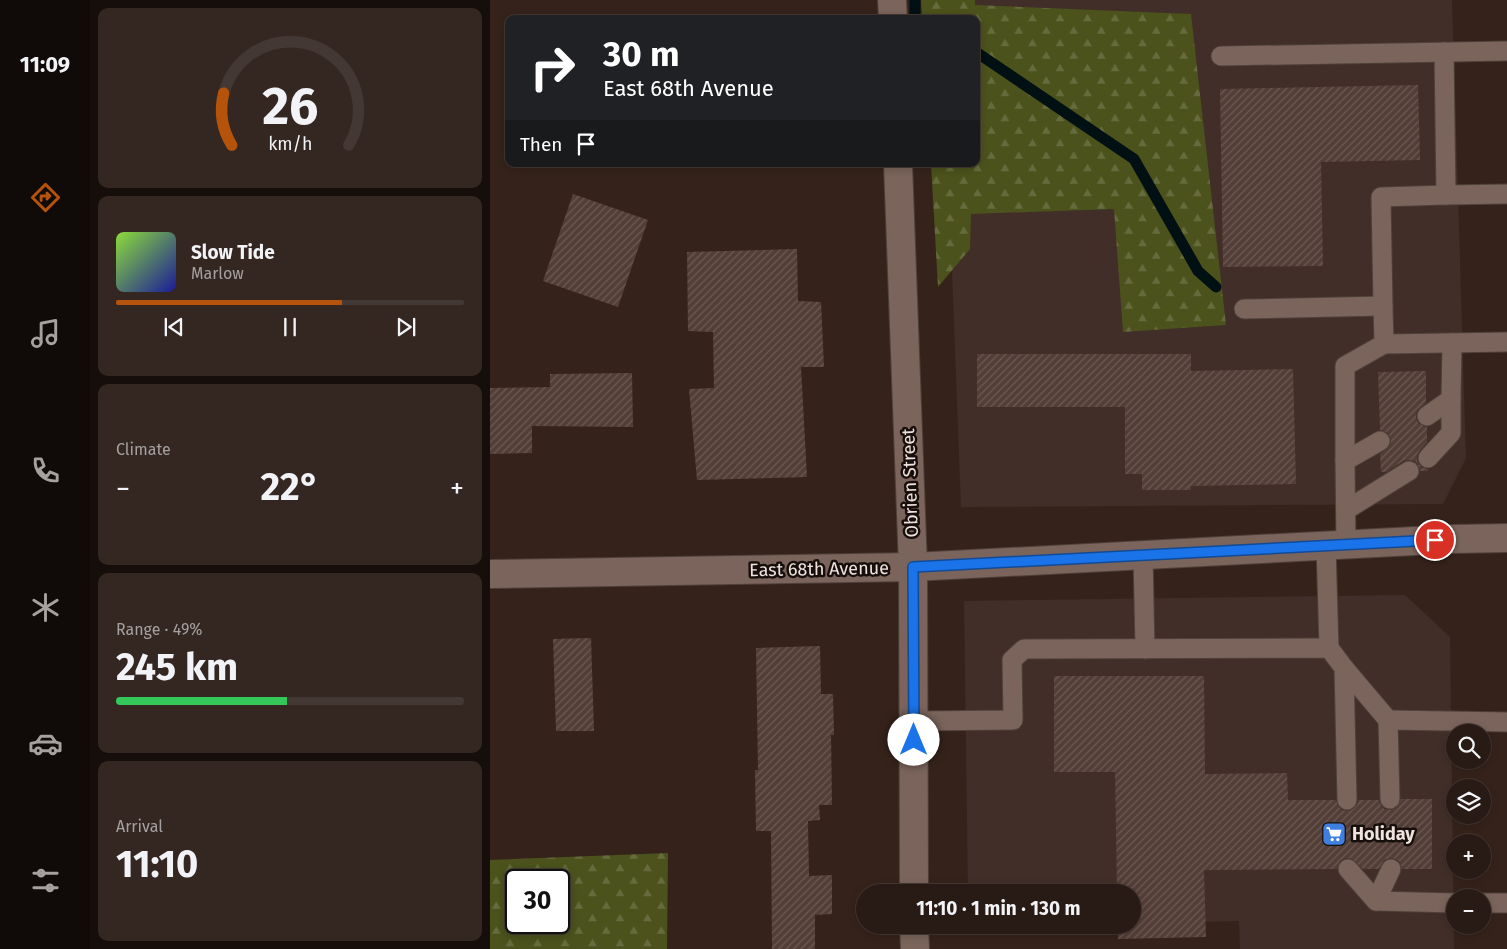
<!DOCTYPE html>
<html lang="en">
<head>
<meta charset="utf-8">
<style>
	:root { --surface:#281a14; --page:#342722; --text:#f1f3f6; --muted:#a5a1a0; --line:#443834; --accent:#b45309 }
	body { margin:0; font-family:"Fira Sans",sans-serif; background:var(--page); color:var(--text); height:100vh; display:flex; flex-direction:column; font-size:19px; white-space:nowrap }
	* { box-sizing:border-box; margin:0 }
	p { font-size:16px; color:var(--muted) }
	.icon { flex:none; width:28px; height:28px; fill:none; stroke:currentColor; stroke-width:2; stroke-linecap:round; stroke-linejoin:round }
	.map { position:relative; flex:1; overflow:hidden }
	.sheet { display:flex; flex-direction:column; gap:8px; padding:8px; background:#160e0b; width:400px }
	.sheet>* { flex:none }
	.top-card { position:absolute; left:15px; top:15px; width:475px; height:152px; border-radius:10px; box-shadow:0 2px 8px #0003,0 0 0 1px var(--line); background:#202124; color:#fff; overflow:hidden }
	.controls { position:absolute; left:956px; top:724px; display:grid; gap:10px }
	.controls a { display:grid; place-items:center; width:45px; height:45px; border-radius:50%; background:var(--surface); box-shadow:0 2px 8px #0003,0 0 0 1px var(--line); font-size:25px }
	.speed { position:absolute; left:15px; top:869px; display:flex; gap:10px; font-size:25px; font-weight:700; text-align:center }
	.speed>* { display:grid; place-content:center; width:65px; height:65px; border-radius:50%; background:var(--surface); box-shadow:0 2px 8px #0003,0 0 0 1px var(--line); line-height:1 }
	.speed .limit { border:2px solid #111; border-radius:8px; background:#fff; color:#111 }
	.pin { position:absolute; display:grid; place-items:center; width:42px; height:42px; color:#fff; margin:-21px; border:2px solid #fff; border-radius:50%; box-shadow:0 1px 5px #0007 }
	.me { position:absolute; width:55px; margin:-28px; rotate:0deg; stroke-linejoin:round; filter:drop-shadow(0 0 4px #0008) }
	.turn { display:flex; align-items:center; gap:18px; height:105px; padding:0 15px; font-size:22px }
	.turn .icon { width:65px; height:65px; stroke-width:2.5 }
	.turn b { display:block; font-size:35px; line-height:42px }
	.then { display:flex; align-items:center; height:48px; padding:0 15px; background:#0003; gap:10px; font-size:19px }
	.big { font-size:38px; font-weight:700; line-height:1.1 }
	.sheet .tile { flex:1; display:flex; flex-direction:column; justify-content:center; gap:8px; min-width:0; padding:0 18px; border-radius:10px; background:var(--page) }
	.sheet .dial { align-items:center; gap:0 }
	.dial svg { height:130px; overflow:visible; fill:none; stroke:var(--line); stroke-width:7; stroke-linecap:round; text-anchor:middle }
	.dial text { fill:var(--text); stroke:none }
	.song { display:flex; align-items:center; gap:15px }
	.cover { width:60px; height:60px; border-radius:8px; background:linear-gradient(135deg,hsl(90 70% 55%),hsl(240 70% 35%)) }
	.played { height:5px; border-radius:2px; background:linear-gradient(90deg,var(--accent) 65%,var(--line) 65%) }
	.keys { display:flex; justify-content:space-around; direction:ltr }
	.heat { display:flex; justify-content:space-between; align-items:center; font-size:28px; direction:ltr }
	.charge { height:8px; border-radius:4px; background:linear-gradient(90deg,#34c759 49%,var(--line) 0) }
	.trip { position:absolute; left:366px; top:884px; width:285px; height:50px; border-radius:25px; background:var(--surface); box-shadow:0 2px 8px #0003,0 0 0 1px var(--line); font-weight:700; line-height:50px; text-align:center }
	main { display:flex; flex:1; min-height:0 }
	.tab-bar { display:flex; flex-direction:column; width:90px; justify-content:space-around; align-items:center; background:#100a08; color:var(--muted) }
	.tab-bar .icon { width:35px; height:35px }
	.tab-bar .selected { color:var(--accent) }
	.tab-bar b { font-size:22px; color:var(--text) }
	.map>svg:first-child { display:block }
</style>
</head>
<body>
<main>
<nav class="tab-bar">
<b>11:09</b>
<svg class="icon selected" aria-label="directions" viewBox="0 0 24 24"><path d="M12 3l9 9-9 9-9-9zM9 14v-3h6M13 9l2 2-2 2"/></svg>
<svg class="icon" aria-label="music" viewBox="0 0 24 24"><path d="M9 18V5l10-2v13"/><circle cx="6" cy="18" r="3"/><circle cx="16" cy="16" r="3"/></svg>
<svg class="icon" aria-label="phone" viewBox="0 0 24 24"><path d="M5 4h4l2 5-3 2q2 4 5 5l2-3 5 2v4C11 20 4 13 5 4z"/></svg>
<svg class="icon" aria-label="climate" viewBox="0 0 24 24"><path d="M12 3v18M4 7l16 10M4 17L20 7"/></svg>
<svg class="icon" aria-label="car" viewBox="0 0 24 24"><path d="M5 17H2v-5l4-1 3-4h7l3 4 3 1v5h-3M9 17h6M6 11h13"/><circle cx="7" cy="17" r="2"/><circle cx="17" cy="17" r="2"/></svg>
<svg class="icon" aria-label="filters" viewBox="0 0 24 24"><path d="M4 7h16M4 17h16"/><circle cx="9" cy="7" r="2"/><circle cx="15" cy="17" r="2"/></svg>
</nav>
<section class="sheet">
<div class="tile dial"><svg viewBox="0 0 100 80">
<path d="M14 69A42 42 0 1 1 86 69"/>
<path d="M14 69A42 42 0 0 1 9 37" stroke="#b45309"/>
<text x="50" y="56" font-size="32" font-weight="700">26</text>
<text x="50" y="72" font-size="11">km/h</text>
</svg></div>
<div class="tile">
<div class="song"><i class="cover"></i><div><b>Slow Tide</b><p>Marlow</p></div></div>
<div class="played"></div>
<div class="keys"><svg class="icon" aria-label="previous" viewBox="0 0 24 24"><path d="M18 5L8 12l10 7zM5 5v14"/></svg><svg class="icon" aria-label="pause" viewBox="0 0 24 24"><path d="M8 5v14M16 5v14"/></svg><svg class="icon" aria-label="next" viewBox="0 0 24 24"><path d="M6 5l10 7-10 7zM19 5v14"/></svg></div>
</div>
<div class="tile"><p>Climate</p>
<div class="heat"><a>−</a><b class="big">22°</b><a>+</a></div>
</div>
<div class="tile"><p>Range · 49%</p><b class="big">245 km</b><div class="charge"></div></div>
<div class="tile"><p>Arrival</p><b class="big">11:10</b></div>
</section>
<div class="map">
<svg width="1017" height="949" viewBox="0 0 1017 949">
	<defs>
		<pattern id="forest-firs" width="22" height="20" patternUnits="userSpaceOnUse" patternTransform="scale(1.25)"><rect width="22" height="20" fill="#4b521c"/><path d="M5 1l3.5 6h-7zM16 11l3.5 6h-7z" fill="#656b3d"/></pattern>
		<pattern id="building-hatch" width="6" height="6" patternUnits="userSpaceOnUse" patternTransform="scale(1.25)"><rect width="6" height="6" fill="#533e37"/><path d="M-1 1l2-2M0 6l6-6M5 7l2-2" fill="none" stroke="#6c5a54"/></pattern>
	</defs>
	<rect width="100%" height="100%" fill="#35231b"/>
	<!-- commercial -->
	<g fill="#412e28">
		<polygon points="452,0 962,0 976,458 953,504 471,507 458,164 486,164 486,19"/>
		<polygon points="915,595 960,637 964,949 750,949 749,921 643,923 642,892 478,892 474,601"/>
	</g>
	<!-- forest -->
	<g fill="url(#forest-firs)" fill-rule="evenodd">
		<polygon points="431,0 485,0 485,5 701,14 736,325 633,332 624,209 481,214 480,249 448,287 441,164 486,164 486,19 432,19"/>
		<path d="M 178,853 L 177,949 L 0,949 L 0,860 ZM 26,880 L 69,880 L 69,922 L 26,922 Z"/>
	</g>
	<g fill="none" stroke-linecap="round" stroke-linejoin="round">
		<!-- stream -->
		<g stroke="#011012" stroke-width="11">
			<polyline points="425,19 425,0"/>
			<polyline points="486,52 644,159 708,271 726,287"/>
		</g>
	</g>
	<!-- building -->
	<g fill="url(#building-hatch)">
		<polygon points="928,85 930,160 831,162 833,266 733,267 730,89"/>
		<polygon points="83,194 158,220 128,307 53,281"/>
		<polygon points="307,249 308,301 331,302 334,367 311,367 317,477 207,480 199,389 224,388 223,332 198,331 197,252"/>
		<polygon points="487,354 701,354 701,371 803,369 806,484 701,486 701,490 652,490 652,474 635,474 635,407 487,407"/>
		<polygon points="936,371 936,403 927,411 926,417 928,423 937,427 937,442 929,451 927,456 927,461 931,467 938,469 938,471 930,471 928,465 925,461 919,460 913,461 896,472 891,472 890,454 899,447 901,441 899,435 896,432 890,430 888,372"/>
		<polygon points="142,373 143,427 42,426 42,453 0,454 0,388 60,387 60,374"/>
		<polygon points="101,638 104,731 66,731 63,639"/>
		<polygon points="330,646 331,694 343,694 344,735 341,735 342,805 329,805 330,820 318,821 319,876 342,875 342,914 325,915 325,949 282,949 281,831 266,831 265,770 268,770 266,648"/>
		<polygon points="564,676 714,676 715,774 797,773 798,800 846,800 848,806 852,810 857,811 863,809 867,805 868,800 889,800 891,805 894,809 900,810 906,808 911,799 942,799 942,869 912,869 910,862 905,859 901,858 894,860 889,869 873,869 862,859 856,858 850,861 847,869 714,870 716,937 628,939 628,925 642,925 642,892 627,892 625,772 564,772"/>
	</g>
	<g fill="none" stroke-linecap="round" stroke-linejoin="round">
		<!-- service casing -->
		<g stroke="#4f403a" stroke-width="21">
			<g id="service">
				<polyline points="954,52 956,195 1017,194"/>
				<polyline points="731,56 1017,51"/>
				<polyline points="893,306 894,344 1017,342"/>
				<polyline points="754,309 893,306 891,197 956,195"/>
				<polyline points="937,416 961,399 962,343"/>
				<polyline points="938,458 961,433 961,399"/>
				<polyline points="855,461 855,366 894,344"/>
				<polyline points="856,510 919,471"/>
				<polyline points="856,545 855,461 890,441"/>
				<polyline points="836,546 839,648"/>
				<polyline points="653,555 655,649"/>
				<polyline points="854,668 898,720 900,799"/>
				<polyline points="898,720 1017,722"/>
				<polyline points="424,721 523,720 522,660 534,649 839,648 854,668 857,800"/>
				<polyline points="858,869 886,901 965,903"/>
				<polyline points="886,901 901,869"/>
				<polyline points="992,903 1017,903"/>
			</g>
		</g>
		<!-- minor casing -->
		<g stroke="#4f403a" stroke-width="30">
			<g id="minor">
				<polyline points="402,0 403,19"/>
				<polyline points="408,164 423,567 424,892"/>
				<polyline points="424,925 425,949"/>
			</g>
		</g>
		<!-- tertiary casing -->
		<g stroke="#4f403a" stroke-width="30">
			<polyline id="tertiary" points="0,574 423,567 963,539 1017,538"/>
		</g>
		<!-- service -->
		<use href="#service" stroke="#7a645b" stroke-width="19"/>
		<!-- minor -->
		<use href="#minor" stroke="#7a645b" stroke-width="28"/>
		<!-- tertiary -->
		<use href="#tertiary" stroke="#7a645b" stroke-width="28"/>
	</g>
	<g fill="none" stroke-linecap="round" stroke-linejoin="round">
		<!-- route casing -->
		<g stroke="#114b97" stroke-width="12">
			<polyline id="route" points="424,740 423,567 945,540"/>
		</g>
		<!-- route -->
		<use href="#route" stroke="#1a73e8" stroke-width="9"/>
	</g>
	<!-- icons -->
	<defs>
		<g id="supermarket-square" transform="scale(1.25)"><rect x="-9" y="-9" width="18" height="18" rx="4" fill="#3f7fe0" stroke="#170f0b"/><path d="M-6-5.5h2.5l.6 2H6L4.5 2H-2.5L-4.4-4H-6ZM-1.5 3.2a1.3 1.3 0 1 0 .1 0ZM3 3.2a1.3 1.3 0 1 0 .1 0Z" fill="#fff"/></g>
	</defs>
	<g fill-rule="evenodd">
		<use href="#supermarket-square" x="844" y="834"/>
	</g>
	<g text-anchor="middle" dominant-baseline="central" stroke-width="5" stroke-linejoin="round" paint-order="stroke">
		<!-- street labels -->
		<g font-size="18" fill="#f0e3de" stroke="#170f0b">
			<text transform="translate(420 483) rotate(-92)">Obrien Street</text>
			<text transform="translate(329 569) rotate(-1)">East 68th Avenue</text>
		</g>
		<!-- poi labels -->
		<g font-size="18" font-weight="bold" fill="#f0e3de" stroke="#170f0b" text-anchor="start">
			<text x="862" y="834">Holiday</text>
		</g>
	</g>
</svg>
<div class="controls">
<a><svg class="icon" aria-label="search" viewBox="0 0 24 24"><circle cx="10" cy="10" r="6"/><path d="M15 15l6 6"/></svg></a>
<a><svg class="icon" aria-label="layers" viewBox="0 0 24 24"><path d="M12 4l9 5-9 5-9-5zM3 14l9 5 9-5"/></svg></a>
<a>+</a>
<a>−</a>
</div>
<div class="speed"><div class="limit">30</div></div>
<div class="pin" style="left:945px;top:540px;background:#d93025"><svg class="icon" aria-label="arrive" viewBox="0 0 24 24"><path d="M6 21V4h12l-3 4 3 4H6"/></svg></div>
<svg class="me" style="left:424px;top:740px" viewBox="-20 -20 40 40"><circle r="19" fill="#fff"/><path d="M0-13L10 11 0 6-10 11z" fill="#1a73e8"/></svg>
<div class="trip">11:10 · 1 min · 130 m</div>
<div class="top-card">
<div class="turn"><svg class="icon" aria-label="right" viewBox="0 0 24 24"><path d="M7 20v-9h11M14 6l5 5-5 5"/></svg><div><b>30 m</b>East 68th Avenue</div></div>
<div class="then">Then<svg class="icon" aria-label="arrive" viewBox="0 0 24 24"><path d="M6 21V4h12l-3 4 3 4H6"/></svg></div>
</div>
</div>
</main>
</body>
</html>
